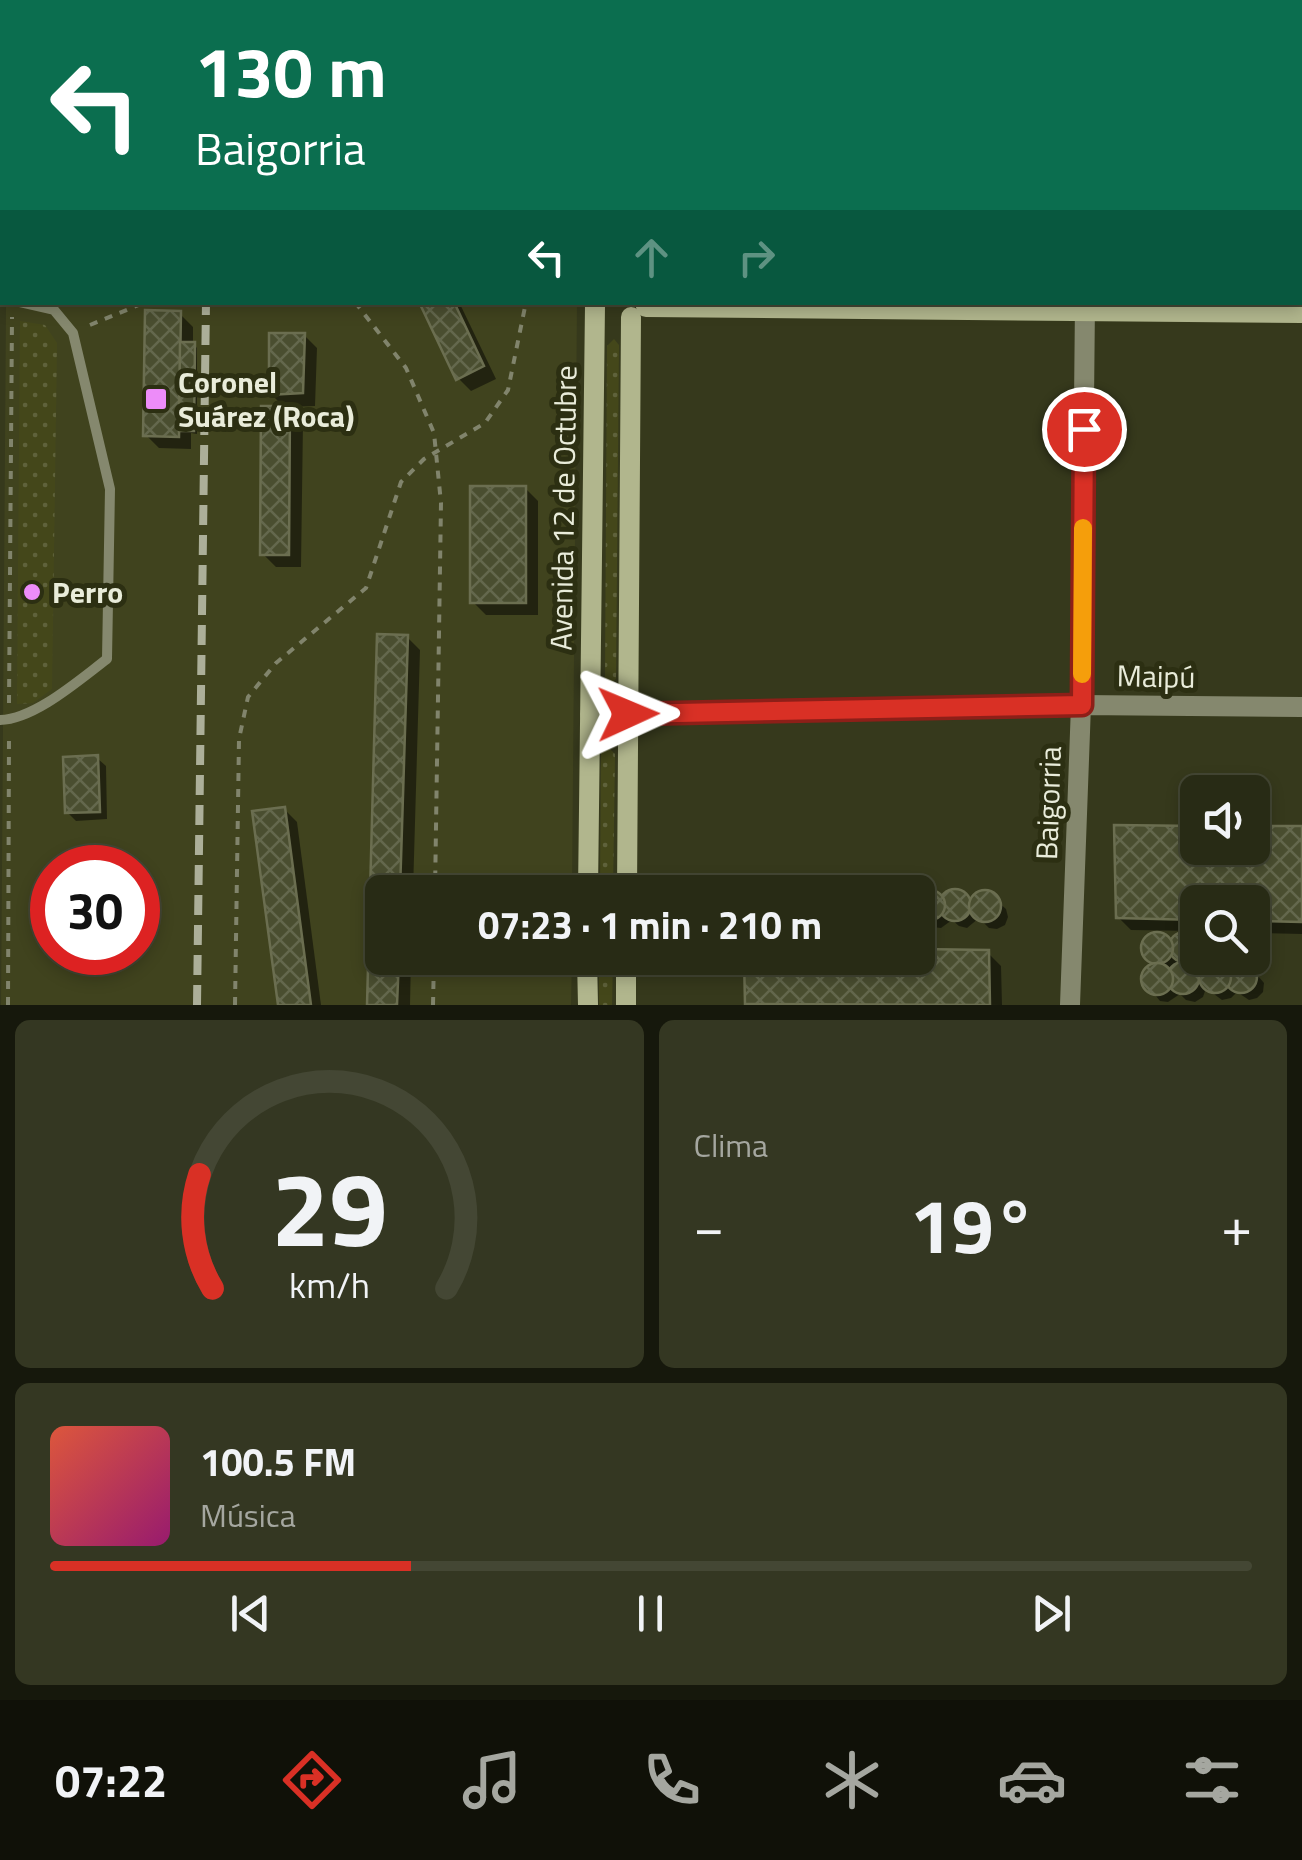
<!DOCTYPE html>
<html lang="es">
<head>
<meta charset="utf-8">
<style>
	:root { --surface:#282b15; --page:#343722; --text:#f1f3f6; --muted:#a5a7a0; --line:#444734; --accent:#d93025 }
	body { margin:0; font-family:"Titillium Web",sans-serif; background:var(--page); color:var(--text); height:100vh; display:flex; flex-direction:column; font-size:38px; white-space:nowrap }
	* { box-sizing:border-box; margin:0 }
	p { font-size:32px; color:var(--muted) }
	.icon { flex:none; width:55px; height:55px; fill:none; stroke:currentColor; stroke-width:2; stroke-linecap:round; stroke-linejoin:round }
	.map { position:relative; height:1005px; overflow:hidden }
	.sheet { display:flex; flex-direction:column; gap:15px; padding:15px; background:#16180c; flex:1 }
	.sheet>* { flex:none }
	.banner { position:absolute; left:0px; top:0px; width:1302px; height:305px; box-shadow:0 5px 15px #0003,0 0 0 2px var(--line); background:#0b6e4f; color:#fff; overflow:hidden }
	.controls { position:absolute; left:1180px; top:775px; display:grid; gap:20px }
	.controls a { display:grid; place-items:center; width:90px; height:90px; border-radius:15px; background:var(--surface); box-shadow:0 5px 15px #0003,0 0 0 2px var(--line); font-size:50px }
	.speed { position:absolute; left:30px; top:845px; display:flex; gap:20px; font-size:50px; font-weight:700; text-align:center }
	.speed>* { display:grid; place-content:center; width:130px; height:130px; border-radius:50%; background:var(--surface); box-shadow:0 5px 15px #0003,0 0 0 2px var(--line); line-height:1 }
	.speed .limit { border:15px solid #d22; background:#fff; color:#111 }
	.pin { position:absolute; display:grid; place-items:center; width:85px; height:85px; color:#fff; margin:-42px; border:5px solid #fff; border-radius:50%; box-shadow:0 2px 10px #0007 }
	.me { position:absolute; width:110px; margin:-55px; rotate:89deg; stroke-linejoin:round; filter:drop-shadow(0 0 8px #0008) }
	.turn { display:flex; align-items:center; gap:35px; height:210px; padding:0 30px; font-size:45px }
	.turn .icon { width:130px; height:130px; stroke-width:2.5 }
	.turn b { display:block; font-size:70px; line-height:85px }
	.lanes { display:flex; align-items:center; height:95px; padding:0 30px; background:#0003; justify-content:center; gap:50px; direction:ltr }
	.lanes .off { opacity:.35 }
	.big { font-size:75px; font-weight:700; line-height:1.1 }
	.sheet .card { flex:1; display:flex; flex-direction:column; justify-content:center; gap:15px; min-width:0; padding:0 35px; border-radius:15px; background:var(--page) }
	.sheet .dial { align-items:center; gap:0 }
	.dial svg { height:260px; overflow:visible; fill:none; stroke:var(--line); stroke-width:7; stroke-linecap:round; text-anchor:middle }
	.dial text { fill:var(--text); stroke:none }
	.song { display:flex; align-items:center; gap:30px }
	.cover { width:120px; height:120px; border-radius:15px; background:linear-gradient(135deg,hsl(10 70% 55%),hsl(320 70% 35%)) }
	.played { height:10px; border-radius:5px; background:linear-gradient(90deg,var(--accent) 30%,var(--line) 30%) }
	.keys { display:flex; justify-content:space-around; direction:ltr }
	.heat { display:flex; justify-content:space-between; align-items:center; font-size:55px; direction:ltr }
	.sheet .tiles { flex:1; display:grid; gap:15px; grid-template-columns:1fr 1fr }
	.card:last-child { grid-column:span 2 }
	.trip { position:absolute; left:365px; top:875px; width:570px; height:100px; border-radius:15px; background:var(--surface); box-shadow:0 5px 15px #0003,0 0 0 2px var(--line); font-weight:700; line-height:100px; text-align:center }
	.dock { display:flex; height:160px; justify-content:space-around; align-items:center; background:#101108; color:var(--muted) }
	.dock .icon { width:70px; height:70px }
	.dock .on { color:var(--accent) }
	.dock b { font-size:45px; color:var(--text) }
	.map>svg:first-child { display:block }
</style>
</head>
<body>
<div class="map">
<svg width="1302" height="1005" viewBox="0 0 1302 1005">
	<defs>
		<pattern id="grass-dots" width="8" height="8" patternUnits="userSpaceOnUse" patternTransform="scale(2.5)"><rect width="8" height="8" fill="#44471a"/><path d="M2 2h.1M6 6h.1" fill="none" stroke="#5f623b" stroke-width="1.8" stroke-linecap="round"/></pattern>
		<pattern id="building-cross-hatch" width="8" height="8" patternUnits="userSpaceOnUse" patternTransform="scale(2.5)"><rect width="8" height="8" fill="#4a4e30"/><path d="M0 0l8 8M0 8l8-8" fill="none" stroke="#64684d"/></pattern>
	</defs>
	<rect width="100%" height="100%" fill="#36391c"/>
	<!-- built -->
	<g fill="#40431e" fill-rule="evenodd">
		<polygon points="4,0 580,0 4,2"/>
		<path d="M 6,303 L 577,303 L 572,892 L 382,892 L 382,958 L 572,958 L 571,1005 L 1,1005 ZM 52,868 L 138,868 L 138,952 L 52,952 Z"/>
	</g>
	<!-- grass -->
	<g fill="url(#grass-dots)">
		<polygon points="20,321 45,325 57,343 52,689 33,703 17,704"/>
		<polygon points="614,339 619,345 616,679 611,683 605,679 607,346"/>
		<polygon points="609,748 615,754 613,892 600,892 601,753"/>
		<polygon points="599,958 613,958 612,1005 599,1005"/>
	</g>
	<!-- shadow -->
	<g fill="#0007" fill-rule="evenodd">
		<polygon points="132,0 154,0 156,2 132,2"/>
		<polygon points="422,302 459,302 496,379 471,391 458,378"/>
		<polygon points="180,314 193,327 193,343 197,348 197,434 191,433 191,449 159,448 146,435"/>
		<polygon points="304,335 317,348 315,406 288,407 303,422 301,567 276,567 263,554 286,409 271,394"/>
		<polygon points="525,488 538,501 538,615 486,615 473,602"/>
		<polygon points="407,637 420,650 413,892 382,892 382,958 411,958 410,1005 369,1005"/>
		<polygon points="97,758 106,766 107,819 76,821 67,812"/>
		<polygon points="284,809 297,822 321,1005 280,1005"/>
		<polygon points="1302,829 1302,934 1252,933 1252,902 1198,902 1198,931 1131,930 1118,917 1198,848 1252,848"/>
		<polygon points="929,892 942,899 956,892 972,903 981,894 989,894 1006,909 1008,917 1005,925 997,929 989,928 979,918 967,928 959,926 952,920 941,928 932,927 926,920 918,927 918,898"/>
		<path d="M 1185,934 L 1198,941 L 1198,958 L 1212,958 L 1194,973 L 1199,978 L 1215,958 L 1252,958 L 1253,938 L 1262,947 L 1263,960 L 1252,969 L 1264,983 L 1263,992 L 1257,998 L 1249,1000 L 1237,992 L 1231,998 L 1222,1000 L 1206,988 L 1203,997 L 1195,1002 L 1186,1000 L 1180,994 L 1168,1002 L 1160,1001 L 1143,980 L 1146,972 L 1155,965 L 1144,949 L 1149,937 L 1162,935 L 1171,943 ZM 1236,958 L 1242,962 L 1224,973 L 1225,969 L 1221,966 L 1230,965 Z"/>
		<polygon points="918,952 988,953 1001,966 1002,1005 747,1003 747,958 918,958"/>
	</g>
	<!-- building -->
	<g fill="url(#building-cross-hatch)" stroke="#6b6e50" stroke-width="2.5">
		<polygon points="419,302 454,302 484,366 456,380"/>
		<polygon points="145,310 181,311 179,437 143,436"/>
		<polygon points="269,333 305,333 303,393 269,395"/>
		<polygon points="180,342 195,342 194,431 179,431"/>
		<polygon points="261,406 290,406 289,555 260,555"/>
		<rect x="470" y="486" width="56" height="117"/>
		<polygon points="377,634 408,635 400,892 382,892 382,958 399,958 397,1005 367,1005"/>
		<polygon points="98,755 100,812 65,813 63,757"/>
		<polygon points="285,807 311,1005 278,1005 252,811"/>
		<polygon points="1114,825 1198,826 1198,848 1252,848 1252,826 1302,826 1302,922 1252,921 1252,902 1198,902 1198,920 1116,918"/>
		<circle cx="955" cy="905" r="16"/>
		<circle cx="930" cy="905" r="15"/>
		<circle cx="985" cy="906" r="16"/>
		<circle cx="1184" cy="947" r="15"/>
		<circle cx="1157" cy="948" r="16"/>
		<polygon points="918,949 989,950 990,1005 745,1004 744,958 918,958"/>
		<circle cx="1241" cy="977" r="16"/>
		<circle cx="1215" cy="977" r="16"/>
		<circle cx="1183" cy="978" r="16"/>
		<circle cx="1157" cy="979" r="16"/>
	</g>
	<g fill="none" stroke-linecap="round" stroke-linejoin="round">
		<!-- path -->
		<g stroke="#81846c" stroke-width="4" stroke-dasharray="8 8" stroke-linecap="butt">
			<polyline points="16,2 16,0"/>
			<polyline points="415,2 417,0"/>
			<polyline points="355,302 406,368 434,433 441,503 435,892"/>
			<polyline points="90,325 146,302"/>
			<polyline points="9,703 12,317"/>
			<polyline points="8,1005 9,737"/>
			<polyline points="235,1005 239,739 248,697 276,663 366,588 401,482 424,459 485,423 508,390 526,302"/>
			<polyline points="433,1005 434,958"/>
		</g>
		<!-- lane -->
		<g stroke="#85886e" stroke-width="10">
			<polyline points="0,298 2,299"/>
			<path d="M 0,720 C 35,719 79,680 107,659 L 110,489 L 73,333 L 54,310 L 19,302"/>
		</g>
		<!-- street -->
		<g stroke="#85886e" stroke-width="20">
			<polyline points="1090,2 1090,0"/>
			<polyline points="590,714 1081,705 1302,707"/>
			<polyline points="1070,1005 1081,705 1085,302"/>
		</g>
		<!-- secondary -->
		<g stroke="#b1b68d" stroke-width="20">
			<polyline points="595,0 595,2"/>
			<polyline points="630,0 630,2"/>
			<polyline points="0,269 0,286"/>
			<polyline points="1300,269 1302,269"/>
			<polyline points="646,307 1302,313"/>
			<polyline points="588,892 595,305"/>
			<polyline points="627,892 631,317"/>
			<polyline points="587,958 588,1005"/>
			<polyline points="626,1005 626,958"/>
		</g>
		<!-- rail -->
		<g stroke="#acaf99" stroke-width="8" stroke-dasharray="20 10" stroke-linecap="butt">
			<polyline points="208,2 208,0"/>
			<polyline points="197,1005 206,302"/>
		</g>
	</g>
	<g fill="none" stroke-linecap="round" stroke-linejoin="round">
		<!-- route casing -->
		<g stroke="#8d1f18" stroke-width="25">
			<polyline id="route" points="628,714 1082,705 1084,429"/>
		</g>
		<!-- route -->
		<use href="#route" stroke="#d93025" stroke-width="18"/>
		<!-- slow -->
		<polyline stroke="#f59e0b" stroke-width="18" points="1082,674 1083,528"/>
	</g>
	<!-- markers -->
	<g fill="#ed8cf9" stroke="#2c2f12" stroke-width="4">
		<rect x="144" y="387" width="24" height="24" rx="5"/>
		<circle cx="32" cy="592" r="10"/>
	</g>
	<g text-anchor="middle" dominant-baseline="central" stroke-width="10" stroke-linejoin="round" paint-order="stroke">
		<!-- poi labels -->
		<g font-size="30" font-weight="bold" fill="#e9ecda" stroke="#2c2f12" text-anchor="start">
			<text x="178" y="382">Coronel<tspan x="178" dy="34">Suárez (Roca)</tspan></text>
			<text x="52" y="592">Perro</text>
		</g>
		<!-- street labels -->
		<g font-size="30" fill="#e9ecda" stroke="#2c2f12">
			<text transform="translate(563 508) rotate(-89)">Avenida 12 de Octubre</text>
			<text transform="translate(1156 676) rotate(1)">Maipú</text>
			<text transform="translate(1048 803) rotate(-88)">Baigorria</text>
		</g>
	</g>
</svg>
<div class="controls">
<a><svg class="icon" aria-label="sound" viewBox="0 0 24 24"><path d="M4 9h4l5-4v14l-5-4H4zM17 9q2 3 0 6"/></svg></a>
<a><svg class="icon" aria-label="search" viewBox="0 0 24 24"><circle cx="10" cy="10" r="6"/><path d="M15 15l6 6"/></svg></a>
</div>
<div class="speed"><div class="limit">30</div></div>
<div class="pin" style="left:1084px;top:429px;background:#d93025"><svg class="icon" aria-label="arrive" viewBox="0 0 24 24"><path d="M6 21V4h12l-3 4 3 4H6"/></svg></div>
<svg class="me" style="left:628px;top:714px" viewBox="-20 -20 40 40"><path d="M0-17L14 15 0 8-14 15z" fill="#d93025" stroke="#fff" stroke-width="4"/></svg>
<div class="trip">07:23 · 1 min · 210 m</div>
<div class="banner">
<div class="turn"><svg class="icon" aria-label="left" viewBox="0 0 24 24"><path d="M17 20v-9H6M10 6l-5 5 5 5"/></svg><div><b>130 m</b>Baigorria</div></div>
<div class="lanes"><svg class="icon" aria-label="left" viewBox="0 0 24 24"><path d="M17 20v-9H6M10 6l-5 5 5 5"/></svg><svg class="icon off" aria-label="ahead" viewBox="0 0 24 24"><path d="M12 20V5M6 11l6-6 6 6"/></svg><svg class="icon off" aria-label="right" viewBox="0 0 24 24"><path d="M7 20v-9h11M14 6l5 5-5 5"/></svg></div>
</div>
</div>
<section class="sheet">
<div class="tiles">
<div class="card dial"><svg viewBox="0 0 100 80">
<path d="M14 69A42 42 0 1 1 86 69"/>
<path d="M14 69A42 42 0 0 1 10 34" stroke="#d93025"/>
<text x="50" y="56" font-size="32" font-weight="700">29</text>
<text x="50" y="72" font-size="11">km/h</text>
</svg></div>
<div class="card"><p>Clima</p>
<div class="heat"><a>−</a><b class="big">19°</b><a>+</a></div>
</div>
<div class="card">
<div class="song"><i class="cover"></i><div><b>100.5 FM</b><p>Música</p></div></div>
<div class="played"></div>
<div class="keys"><svg class="icon" aria-label="previous" viewBox="0 0 24 24"><path d="M18 5L8 12l10 7zM5 5v14"/></svg><svg class="icon" aria-label="pause" viewBox="0 0 24 24"><path d="M8 5v14M16 5v14"/></svg><svg class="icon" aria-label="next" viewBox="0 0 24 24"><path d="M6 5l10 7-10 7zM19 5v14"/></svg></div>
</div>
</div>
</section>
<nav class="dock">
<b>07:22</b>
<svg class="icon on" aria-label="directions" viewBox="0 0 24 24"><path d="M12 3l9 9-9 9-9-9zM9 14v-3h6M13 9l2 2-2 2"/></svg>
<svg class="icon" aria-label="music" viewBox="0 0 24 24"><path d="M9 18V5l10-2v13"/><circle cx="6" cy="18" r="3"/><circle cx="16" cy="16" r="3"/></svg>
<svg class="icon" aria-label="phone" viewBox="0 0 24 24"><path d="M5 4h4l2 5-3 2q2 4 5 5l2-3 5 2v4C11 20 4 13 5 4z"/></svg>
<svg class="icon" aria-label="climate" viewBox="0 0 24 24"><path d="M12 3v18M4 7l16 10M4 17L20 7"/></svg>
<svg class="icon" aria-label="car" viewBox="0 0 24 24"><path d="M5 17H2v-5l4-1 3-4h7l3 4 3 1v5h-3M9 17h6M6 11h13"/><circle cx="7" cy="17" r="2"/><circle cx="17" cy="17" r="2"/></svg>
<svg class="icon" aria-label="filters" viewBox="0 0 24 24"><path d="M4 7h16M4 17h16"/><circle cx="9" cy="7" r="2"/><circle cx="15" cy="17" r="2"/></svg>
</nav>
</body>
</html>
